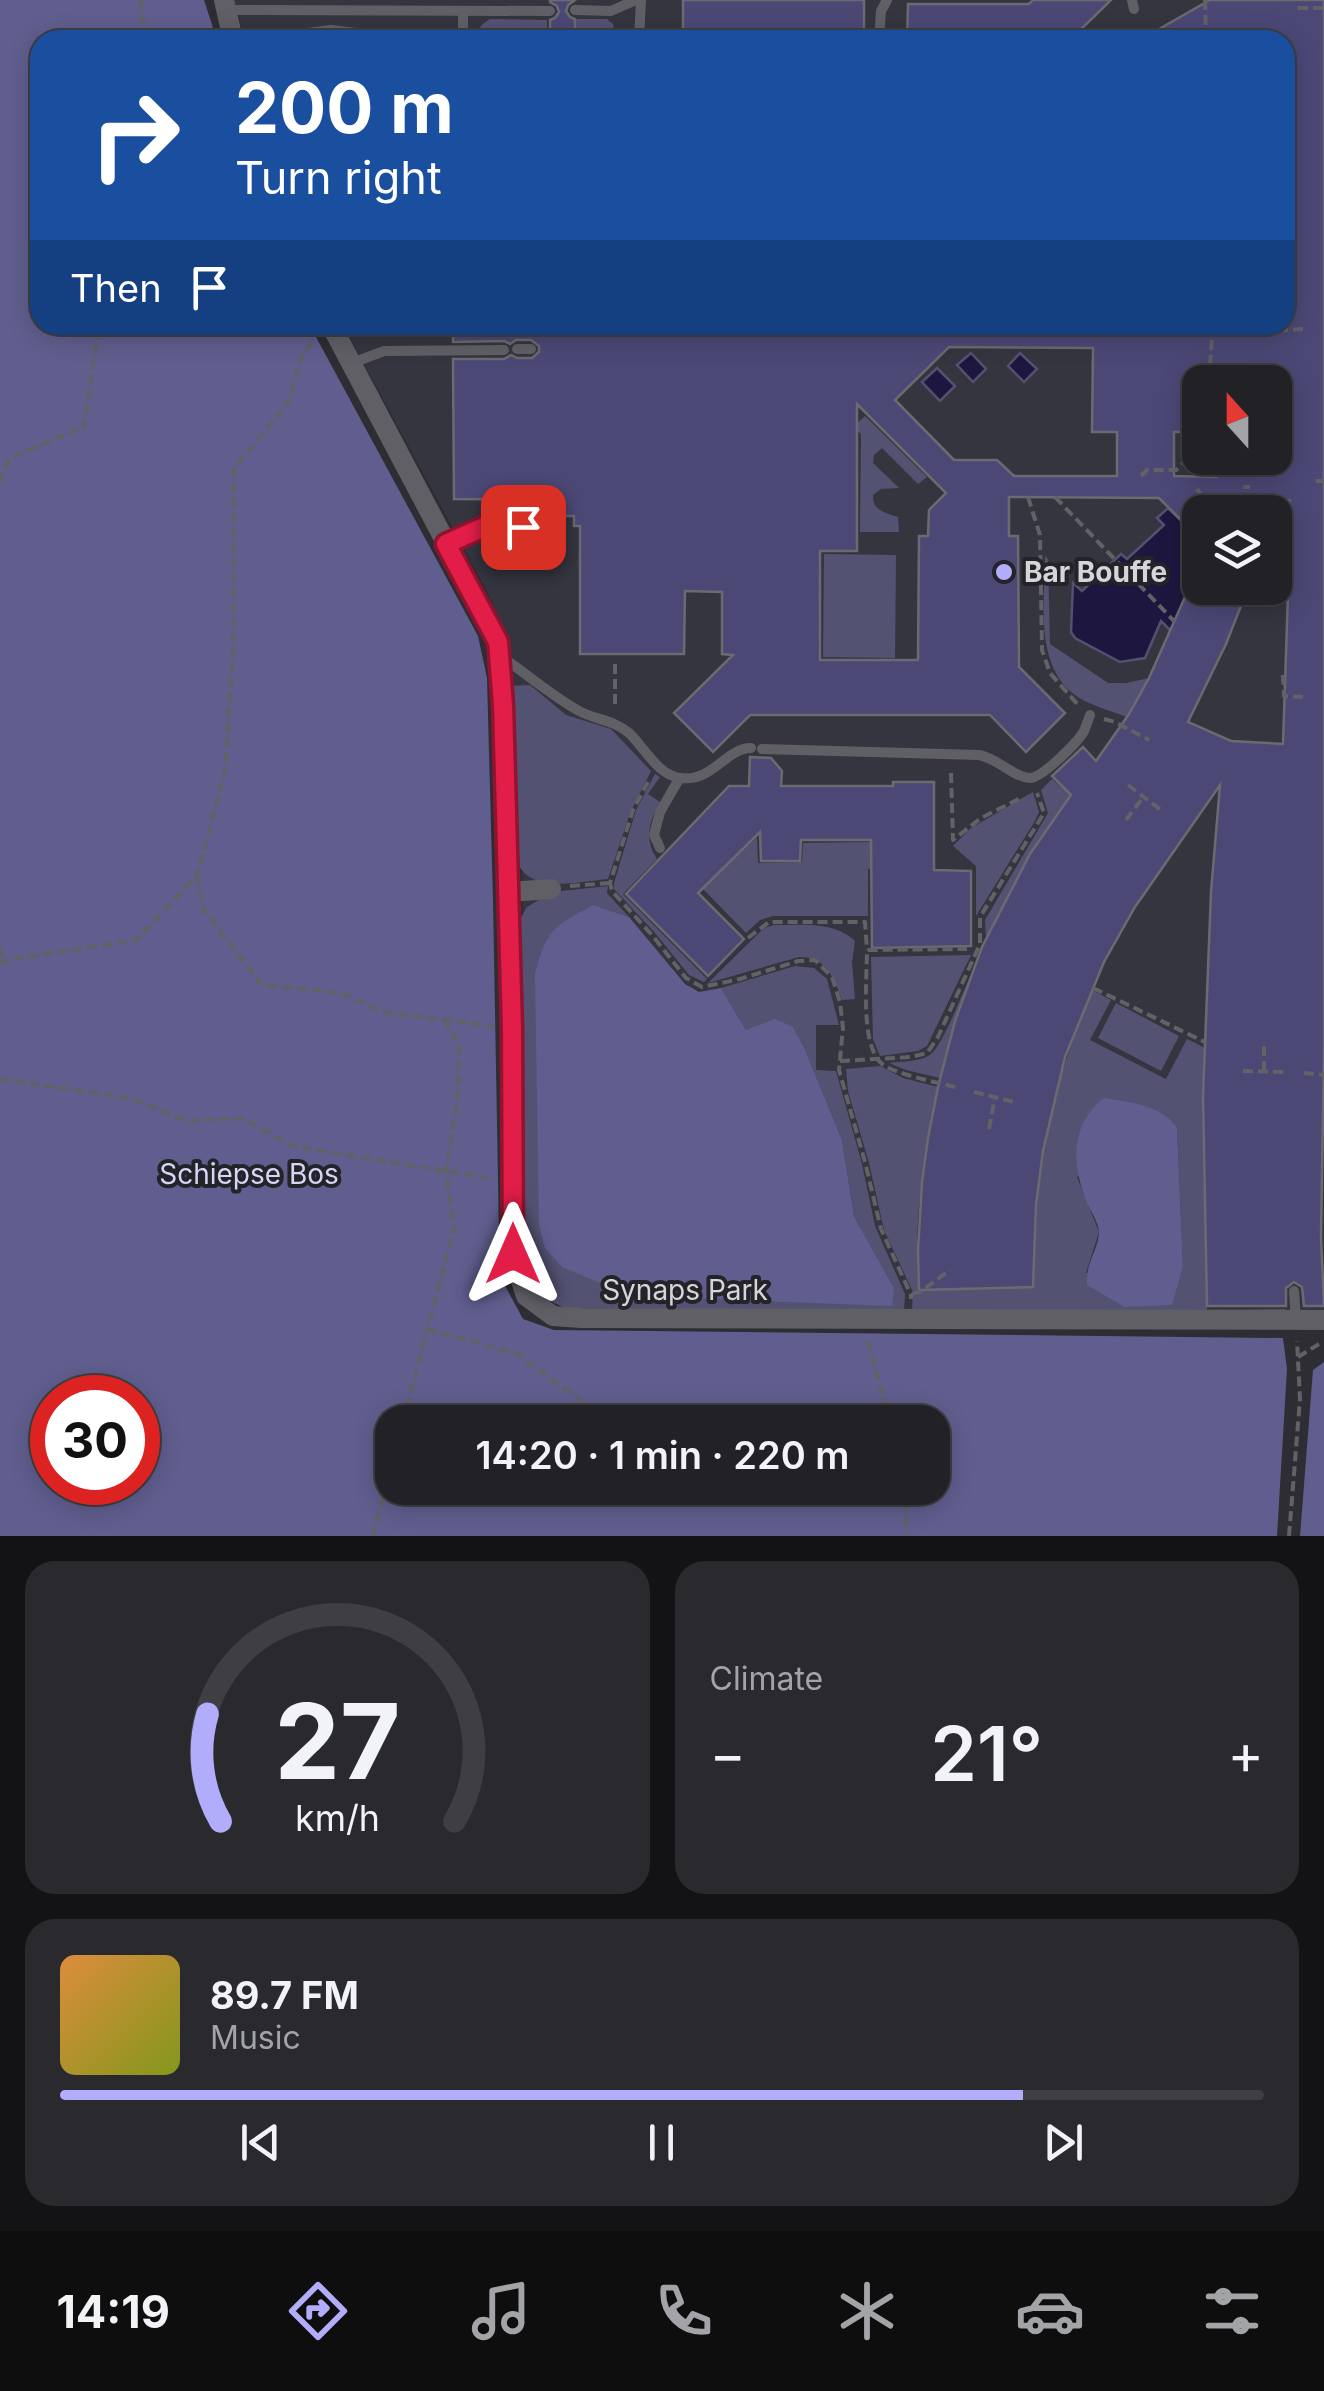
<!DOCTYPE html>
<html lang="en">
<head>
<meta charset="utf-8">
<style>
	:root { --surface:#222226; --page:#2a2a2e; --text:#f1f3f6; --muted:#a2a4a7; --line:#3f3f43; --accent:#b1adfa }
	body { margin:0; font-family:Inter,sans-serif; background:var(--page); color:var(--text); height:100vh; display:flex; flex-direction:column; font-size:38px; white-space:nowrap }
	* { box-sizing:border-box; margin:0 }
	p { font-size:32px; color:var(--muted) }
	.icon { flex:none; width:55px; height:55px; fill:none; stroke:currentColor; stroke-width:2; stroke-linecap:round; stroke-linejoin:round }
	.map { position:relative; height:1536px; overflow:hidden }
	.side { display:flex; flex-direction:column; gap:25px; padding:25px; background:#131315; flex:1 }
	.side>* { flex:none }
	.hud { position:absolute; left:30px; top:30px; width:1265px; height:305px; border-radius:30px; box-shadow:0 5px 25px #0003,0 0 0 2px var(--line); background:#1a4fa0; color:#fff; overflow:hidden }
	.needle { width:65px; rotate:339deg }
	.tools { position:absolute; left:1182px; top:365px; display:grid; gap:20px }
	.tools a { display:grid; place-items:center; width:110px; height:110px; border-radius:20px; background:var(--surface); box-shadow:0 5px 25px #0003,0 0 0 2px var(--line); font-size:50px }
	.speed { position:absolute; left:30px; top:1375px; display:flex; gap:20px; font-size:50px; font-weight:700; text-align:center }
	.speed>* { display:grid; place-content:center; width:130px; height:130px; border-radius:50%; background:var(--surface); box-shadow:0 5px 25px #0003,0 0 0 2px var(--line); line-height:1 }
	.speed .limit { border:15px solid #d22; background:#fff; color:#111 }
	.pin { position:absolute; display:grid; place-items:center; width:85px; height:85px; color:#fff; margin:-42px; border-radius:20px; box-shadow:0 5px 15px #0006 }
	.me { position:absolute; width:110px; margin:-55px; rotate:0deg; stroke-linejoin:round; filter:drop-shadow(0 0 8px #0008) }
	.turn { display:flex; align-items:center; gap:35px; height:210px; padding:0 40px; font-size:45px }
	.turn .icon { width:130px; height:130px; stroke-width:2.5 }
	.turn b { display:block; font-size:70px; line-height:85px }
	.then { display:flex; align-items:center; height:95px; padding:0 40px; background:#0003; gap:20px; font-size:38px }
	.big { font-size:75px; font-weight:600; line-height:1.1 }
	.side .widget { flex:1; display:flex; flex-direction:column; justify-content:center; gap:15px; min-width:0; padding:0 35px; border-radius:30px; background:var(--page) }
	.side .dial { align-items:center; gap:0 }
	.dial svg { height:260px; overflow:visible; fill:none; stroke:var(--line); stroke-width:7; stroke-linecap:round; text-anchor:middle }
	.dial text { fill:var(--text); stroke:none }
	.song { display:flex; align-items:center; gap:30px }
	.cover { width:120px; height:120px; border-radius:15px; background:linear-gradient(135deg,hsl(30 70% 55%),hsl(70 70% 35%)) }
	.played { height:10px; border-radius:5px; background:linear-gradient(90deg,var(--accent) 80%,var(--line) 80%) }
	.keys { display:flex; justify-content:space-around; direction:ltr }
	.heat { display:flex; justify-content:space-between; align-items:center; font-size:55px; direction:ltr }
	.side .tiles { flex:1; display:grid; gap:25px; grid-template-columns:1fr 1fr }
	.widget:last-child { grid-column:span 2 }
	.trip { position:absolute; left:375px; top:1405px; width:575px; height:100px; border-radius:30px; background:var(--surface); box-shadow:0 5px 25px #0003,0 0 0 2px var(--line); font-weight:600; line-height:100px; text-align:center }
	.menu { display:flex; height:160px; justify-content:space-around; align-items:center; background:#0e0e0f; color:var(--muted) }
	.menu .icon { width:70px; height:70px }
	.menu .selected { color:var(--accent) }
	.menu b { font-size:45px; color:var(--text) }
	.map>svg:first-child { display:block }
</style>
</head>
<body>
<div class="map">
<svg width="1324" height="1536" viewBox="0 0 1324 1536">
	<rect width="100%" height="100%" fill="#2d2d33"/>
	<!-- built -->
	<path fill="#353540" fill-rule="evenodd" d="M 234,0 L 1324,0 L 1324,1312 L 892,1312 L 531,1265 L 522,866 L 511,686 L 505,633 L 487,591 L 343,325 L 1285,325 L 1285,40 L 245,40 ZM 1200,382 L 1275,382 L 1275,458 L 1200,458 ZM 1200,512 L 1275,512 L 1275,588 L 1200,588 Z"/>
	<!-- green -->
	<g fill="#545273" fill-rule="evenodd">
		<path d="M 490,19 L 547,20 L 547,40 L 476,40 C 477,29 480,25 490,19 Z"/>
		<polygon points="576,19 607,19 613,24 615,35 608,40 577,40"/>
		<path d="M 865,416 L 927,477 L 918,484 L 882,448 L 874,455 L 873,463 L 899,488 L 881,489 L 873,495 C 872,510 885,513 898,517 L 899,532 L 860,532 L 861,434 L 853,427 Z"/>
		<polygon points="824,554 896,555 895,658 823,657"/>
		<path d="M 1045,556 L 1048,559 L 1050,644 L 1108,683 L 1126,683 L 1149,678 L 1127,717 C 1109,710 1084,704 1070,691 C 1035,659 1045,599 1045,556 Z"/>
		<path d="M 530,685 L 566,715 L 611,729 L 651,771 L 630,813 L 608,879 C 583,881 538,893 521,869 C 518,865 517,859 514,854 L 511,686 Z"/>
		<path d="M 655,774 L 660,777 L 648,794 L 660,802 C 649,822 644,839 657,859 L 623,894 L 707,979 L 704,982 L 689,975 L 655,933 L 614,889 L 614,883 L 636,810 Z"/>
		<polygon points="1084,777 1030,854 986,939 985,920 1048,813 1041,790 1052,779 1068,793"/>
		<polygon points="1033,792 1039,812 1035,821 976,916 976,866 953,846 971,828"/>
		<polygon points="757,837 758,863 802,862 803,843 873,842 881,867 868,869 868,916 773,916 760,920 746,933 703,889"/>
		<path d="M 608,886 L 607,893 L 629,917 L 594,905 L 894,1288 L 854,1216 L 842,1140 L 804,1047 L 793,1027 L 746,1030 L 721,988 L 795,966 L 814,968 L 827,979 L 839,1025 L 816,1025 L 816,1070 L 836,1071 L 862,1164 L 875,1226 L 905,1294 L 904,1311 L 566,1308 C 541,1299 536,1289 525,1265 L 515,928 L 527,907 L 552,892 Z"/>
		<path d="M 774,925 C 801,925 835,921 855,941 L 852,962 L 855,999 L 842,1000 C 834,978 826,956 799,957 L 708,983 L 764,928 Z"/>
		<polygon points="971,955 927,1046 918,1051 880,1056 873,1039 871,957"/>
		<path d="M 972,974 L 955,1021 L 940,1078 L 906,1070 L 889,1063 C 901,1061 920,1062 930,1055 C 944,1044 962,992 972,974 Z"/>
		<path d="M 1092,990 L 1111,1000 L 1090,1040 L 1166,1079 L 1187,1039 L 1205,1048 L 1207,1311 L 1285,1309 L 1285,1313 L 912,1311 L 913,1292 L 884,1230 L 869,1163 L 848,1091 L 846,1069 L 880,1066 L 903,1078 L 938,1087 C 925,1153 912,1223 919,1290 L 1033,1287 C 1036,1259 1034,1230 1037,1201 C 1044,1127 1063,1058 1092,990 ZM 1177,1128 L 1183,1266 L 1086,1273 L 1099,1232 L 1077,1177 Z"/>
		<polygon points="1116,1003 1179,1036 1161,1071 1098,1038"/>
	</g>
	<!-- forest -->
	<g fill="#605e8e" fill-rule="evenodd">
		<path d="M 0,0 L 204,0 L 217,40 L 40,40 L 40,325 L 312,325 L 316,337 L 478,636 L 487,678 L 493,900 L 499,1236 L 503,1282 L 523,1319 L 554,1330 L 1283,1338 L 1287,1369 L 1277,1536 L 0,1536 ZM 52,1398 L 138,1398 L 138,1482 L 52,1482 ZM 392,1422 L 932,1422 L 932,1488 L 392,1488 Z"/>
		<path d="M 594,905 L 629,917 L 685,984 L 699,992 L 721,988 L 746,1030 L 775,1019 L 793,1027 L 804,1047 L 842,1140 L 854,1216 L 894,1288 L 892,1306 L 684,1298 L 610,1287 L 562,1267 L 545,1248 L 539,1226 L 535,974 C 548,927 553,927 594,905 Z"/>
		<path d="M 1104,1098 C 1128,1102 1163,1105 1177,1128 L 1183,1266 L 1172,1305 L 1125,1307 L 1087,1285 C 1085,1263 1099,1249 1099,1232 C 1099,1224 1091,1211 1087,1203 C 1072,1165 1069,1126 1104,1098 Z"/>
		<polygon points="1324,1362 1324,1536 1300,1536 1313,1370"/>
	</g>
	<!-- water -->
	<g fill="#1d1740" stroke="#54506e" stroke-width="2.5">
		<polygon points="971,353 986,369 973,382 957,365"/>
		<polygon points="1020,353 1037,369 1024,382 1008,366"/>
		<polygon points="937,368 955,386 940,401 922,382"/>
		<path d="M 1168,508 L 1196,535 L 1200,533 C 1200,568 1186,599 1171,631 L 1161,621 L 1145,658 L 1120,662 L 1075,638 L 1071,632 L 1073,583 L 1082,591 L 1121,554 L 1127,559 L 1164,525 L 1157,518 Z"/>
	</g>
	<!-- building -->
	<g fill="#4b4876" stroke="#6a6a70" stroke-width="2.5" fill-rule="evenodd">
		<polygon points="550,0 575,0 568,5 566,11 570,17 575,19 575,40 550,40 550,20 555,18 559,12 557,6 550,2"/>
		<rect x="683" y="0" width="181" height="40"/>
		<polygon points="1033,0 1111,0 1070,40 907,40 908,4 1029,4"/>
		<path d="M 1210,0 L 1324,0 L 1324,1051 L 1321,1237 L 1324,1306 L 1304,1306 L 1302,1287 L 1294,1282 L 1286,1288 L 1286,1306 L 1207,1306 L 1203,1096 L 1211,892 L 1220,785 L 1135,907 L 1104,962 L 1065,1057 L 1043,1151 L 1036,1205 L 1033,1287 L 919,1290 L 918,1250 L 922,1182 L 928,1138 L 938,1087 L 955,1021 L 982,947 L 1030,854 L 1071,795 L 1052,776 L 1083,747 L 1096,761 L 1129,714 L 1149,678 L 1189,588 L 1248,588 L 1226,644 L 1188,722 L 1231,741 L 1283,744 L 1289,563 L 1275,561 L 1275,512 L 1200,512 L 1200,539 L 1159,498 L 1009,497 L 1009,536 L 1018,536 L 1019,667 L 1065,713 L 1026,752 L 990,715 L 750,715 L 713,752 L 674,713 L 733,655 L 722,654 L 722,592 L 685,591 L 684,654 L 580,654 L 580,526 L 574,526 L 574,516 L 548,516 L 548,500 L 454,499 L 453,359 L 504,359 L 511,355 L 517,358 L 532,358 L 539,352 L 539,346 L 531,340 L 516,340 L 510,344 L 504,341 L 453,342 L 453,325 L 1285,325 L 1285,40 L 1140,40 ZM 949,347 L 1093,348 L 1092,432 L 1117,432 L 1117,476 L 1014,476 L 997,460 L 954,460 L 895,400 ZM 1200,382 L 1275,382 L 1275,458 L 1220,458 L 1217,477 L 1174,476 L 1174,432 L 1200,432 ZM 857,404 L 946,493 L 929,510 L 928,536 L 919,536 L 918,660 L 820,660 L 820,551 L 857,551 Z"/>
		<polygon points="750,757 771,758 782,771 781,786 893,786 893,782 934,782 934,870 971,871 971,946 872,948 871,840 801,840 800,861 761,861 760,832 698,893 744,939 708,976 626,894 729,786 749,786"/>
	</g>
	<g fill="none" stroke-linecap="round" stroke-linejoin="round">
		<!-- path -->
		<g stroke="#616166" stroke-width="4" stroke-dasharray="10 5" stroke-linecap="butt">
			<polyline points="142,0 140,9 148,40"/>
			<polyline points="1205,0 1206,40"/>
			<polyline points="1298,8 1324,8"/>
			<polyline points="570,40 570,26"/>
			<polyline points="1285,63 1290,63"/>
			<polyline points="1213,325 1210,366 1215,382"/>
			<polyline points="1263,331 1304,329"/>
			<polyline points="1141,476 1147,470 1176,470 1200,447"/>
			<polyline points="1316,481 1324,481"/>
			<polyline points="0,482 9,458 84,427 99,325"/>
			<polyline points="1243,487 1250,487"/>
			<polyline points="1197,489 1205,500"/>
			<polyline points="1028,497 1040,535 1042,650 1050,673 1079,706"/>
			<polyline points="1055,497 1175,622"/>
			<polyline points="1271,500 1291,501"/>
			<polyline points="1283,675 1284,696 1304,697"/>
			<polyline points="615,704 615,664"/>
			<polyline points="1104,719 1115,722 1149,740"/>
			<polyline points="951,773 953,840 981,818 1017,800 1022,795"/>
			<polyline points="648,782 633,810 610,883 612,891 652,935 686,978 702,987 740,979 798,961 815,960 832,977 840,1002 843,1028 839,1070 865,1162 881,1229 911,1295 911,1299"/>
			<polyline points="1128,785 1161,810"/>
			<polyline points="1126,820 1144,796"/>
			<polyline points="197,876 203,909 262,985 343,993 382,1012 493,1026"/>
			<polyline points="570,886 610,883"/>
			<polyline points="748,938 769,922 865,922 867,950"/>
			<polyline points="0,947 2,961"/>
			<polyline points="0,964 2,961 136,940 197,876 225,771 233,649 234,469 288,403 301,358 315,338"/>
			<polyline points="1093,988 1205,1042"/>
			<polyline points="840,1061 911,1057 927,1053 938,1037 980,944 980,917 1044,813 1037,793"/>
			<polyline points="1243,1071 1284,1072"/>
			<polyline points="1264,1071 1264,1046"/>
			<polyline points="1304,1073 1324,1075"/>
			<polyline points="0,1079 129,1098 187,1121 242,1118 293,1146 489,1178"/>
			<path d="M 955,1087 C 939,1083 891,1073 881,1063 C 860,1043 867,978 867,950 L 967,949"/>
			<polyline points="974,1092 1014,1102"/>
			<polyline points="989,1129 995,1097"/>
			<polyline points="912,1294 920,1292 950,1270"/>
			<polyline points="427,1329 515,1353 612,1422"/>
			<polyline points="868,1341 890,1422"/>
			<polyline points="1298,1357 1319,1344"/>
			<polyline points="403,1422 454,1228 446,1172 458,1094 459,1045 444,1019"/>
			<polyline points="904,1488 907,1536"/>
			<polyline points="373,1536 392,1462"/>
			<polyline points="1289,1536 1300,1399 1297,1341"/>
		</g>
		<!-- service -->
		<g stroke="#5f5f65" stroke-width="10">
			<polyline points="1132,0 1134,9"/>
			<polyline points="226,10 550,11"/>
			<polyline points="575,10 611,11 636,0"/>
			<polyline points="463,11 463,40"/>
			<polyline points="252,40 331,30 381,36 383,40"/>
			<polyline points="639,40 641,0"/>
			<polyline points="879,40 881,11 887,0"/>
			<polyline points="517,349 531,349"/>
			<polyline points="352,363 384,351 504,350"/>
			<polyline points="446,544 486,526 560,529"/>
			<path d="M 502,657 C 528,675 552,696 579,711 C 596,720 614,720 629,733 C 645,748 657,775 681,778 C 713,782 726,748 751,748"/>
			<path d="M 762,749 L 979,755 C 999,759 1013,777 1030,778 C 1042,778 1078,742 1084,731 C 1086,726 1088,721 1090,715"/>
			<polyline points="660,848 654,835 660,812 679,779"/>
			<polyline points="1294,1291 1296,1320"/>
		</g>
		<!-- minor -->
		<g stroke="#5f5f65" stroke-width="20">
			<polyline points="224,0 233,40"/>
			<polyline points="331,325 498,641 503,705 512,1028 513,1255 526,1296 553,1316 581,1318 1324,1320"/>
			<polyline points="509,892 551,889"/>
		</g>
	</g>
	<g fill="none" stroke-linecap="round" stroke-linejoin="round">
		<!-- route casing -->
		<g stroke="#92132f" stroke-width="25">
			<polyline id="route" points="513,1254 512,1028 503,705 498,642 446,544 486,526 523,527"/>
		</g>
		<!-- route -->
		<use href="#route" stroke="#e11d48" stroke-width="18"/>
	</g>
	<!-- markers -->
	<circle fill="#b1adfa" stroke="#232329" stroke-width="4" cx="1004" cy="572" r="10"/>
	<g text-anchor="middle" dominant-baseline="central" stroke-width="8" stroke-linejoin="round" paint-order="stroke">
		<!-- poi labels -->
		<g font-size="28" font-weight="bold" fill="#d6d6d9" stroke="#232329" text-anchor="start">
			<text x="1024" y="572">Bar Bouffe</text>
		</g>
		<!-- park labels -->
		<g font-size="28" fill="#d5d5f4" stroke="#232329">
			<text x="249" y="1174">Schiepse Bos</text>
		</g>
		<!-- street labels -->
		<g font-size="28" fill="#d6d6d9" stroke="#232329">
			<text x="685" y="1290">Synaps Park</text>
		</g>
	</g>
</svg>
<div class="tools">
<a><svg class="needle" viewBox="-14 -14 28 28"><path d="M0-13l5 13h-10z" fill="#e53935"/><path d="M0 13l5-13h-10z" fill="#a2a4a7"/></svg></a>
<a><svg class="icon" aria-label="layers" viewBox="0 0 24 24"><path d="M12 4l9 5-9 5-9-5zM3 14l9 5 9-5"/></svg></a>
</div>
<div class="speed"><div class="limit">30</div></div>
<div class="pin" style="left:523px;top:527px;background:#d93025"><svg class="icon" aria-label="arrive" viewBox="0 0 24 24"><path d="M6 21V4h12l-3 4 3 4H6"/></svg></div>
<svg class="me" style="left:513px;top:1254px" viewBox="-20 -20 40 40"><path d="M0-17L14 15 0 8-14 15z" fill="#e11d48" stroke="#fff" stroke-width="4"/></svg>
<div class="trip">14:20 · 1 min · 220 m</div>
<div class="hud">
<div class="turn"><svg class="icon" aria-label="right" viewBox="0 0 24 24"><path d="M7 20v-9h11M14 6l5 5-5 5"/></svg><div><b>200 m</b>Turn right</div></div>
<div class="then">Then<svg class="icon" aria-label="arrive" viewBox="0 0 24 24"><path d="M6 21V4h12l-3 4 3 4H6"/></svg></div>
</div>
</div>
<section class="side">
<div class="tiles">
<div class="widget dial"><svg viewBox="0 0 100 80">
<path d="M14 69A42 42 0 1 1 86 69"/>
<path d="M14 69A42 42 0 0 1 10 36" stroke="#b1adfa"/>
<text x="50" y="56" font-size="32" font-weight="700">27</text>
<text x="50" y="72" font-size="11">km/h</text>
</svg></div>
<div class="widget"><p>Climate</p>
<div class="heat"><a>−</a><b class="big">21°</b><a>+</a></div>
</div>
<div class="widget">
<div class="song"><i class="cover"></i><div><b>89.7 FM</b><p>Music</p></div></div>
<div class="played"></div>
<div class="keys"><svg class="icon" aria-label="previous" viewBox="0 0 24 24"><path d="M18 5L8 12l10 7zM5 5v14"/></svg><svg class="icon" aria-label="pause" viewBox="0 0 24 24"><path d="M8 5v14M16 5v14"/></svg><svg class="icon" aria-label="next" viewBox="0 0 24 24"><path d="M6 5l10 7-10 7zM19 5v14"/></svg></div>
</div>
</div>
</section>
<nav class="menu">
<b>14:19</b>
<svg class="icon selected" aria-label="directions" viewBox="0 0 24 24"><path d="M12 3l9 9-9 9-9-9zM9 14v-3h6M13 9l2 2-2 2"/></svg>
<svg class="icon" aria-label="music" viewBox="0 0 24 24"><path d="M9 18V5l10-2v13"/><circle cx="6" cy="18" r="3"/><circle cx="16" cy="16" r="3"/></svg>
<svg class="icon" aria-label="phone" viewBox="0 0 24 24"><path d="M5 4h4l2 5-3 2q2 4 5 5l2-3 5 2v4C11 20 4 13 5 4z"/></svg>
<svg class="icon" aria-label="climate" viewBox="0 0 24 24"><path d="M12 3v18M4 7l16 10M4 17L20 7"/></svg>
<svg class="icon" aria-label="car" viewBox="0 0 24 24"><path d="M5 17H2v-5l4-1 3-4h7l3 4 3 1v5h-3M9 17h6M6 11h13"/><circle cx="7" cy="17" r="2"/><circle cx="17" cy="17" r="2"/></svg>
<svg class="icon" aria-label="filters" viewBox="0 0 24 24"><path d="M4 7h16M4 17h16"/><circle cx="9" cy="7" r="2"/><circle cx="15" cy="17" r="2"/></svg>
</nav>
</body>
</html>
